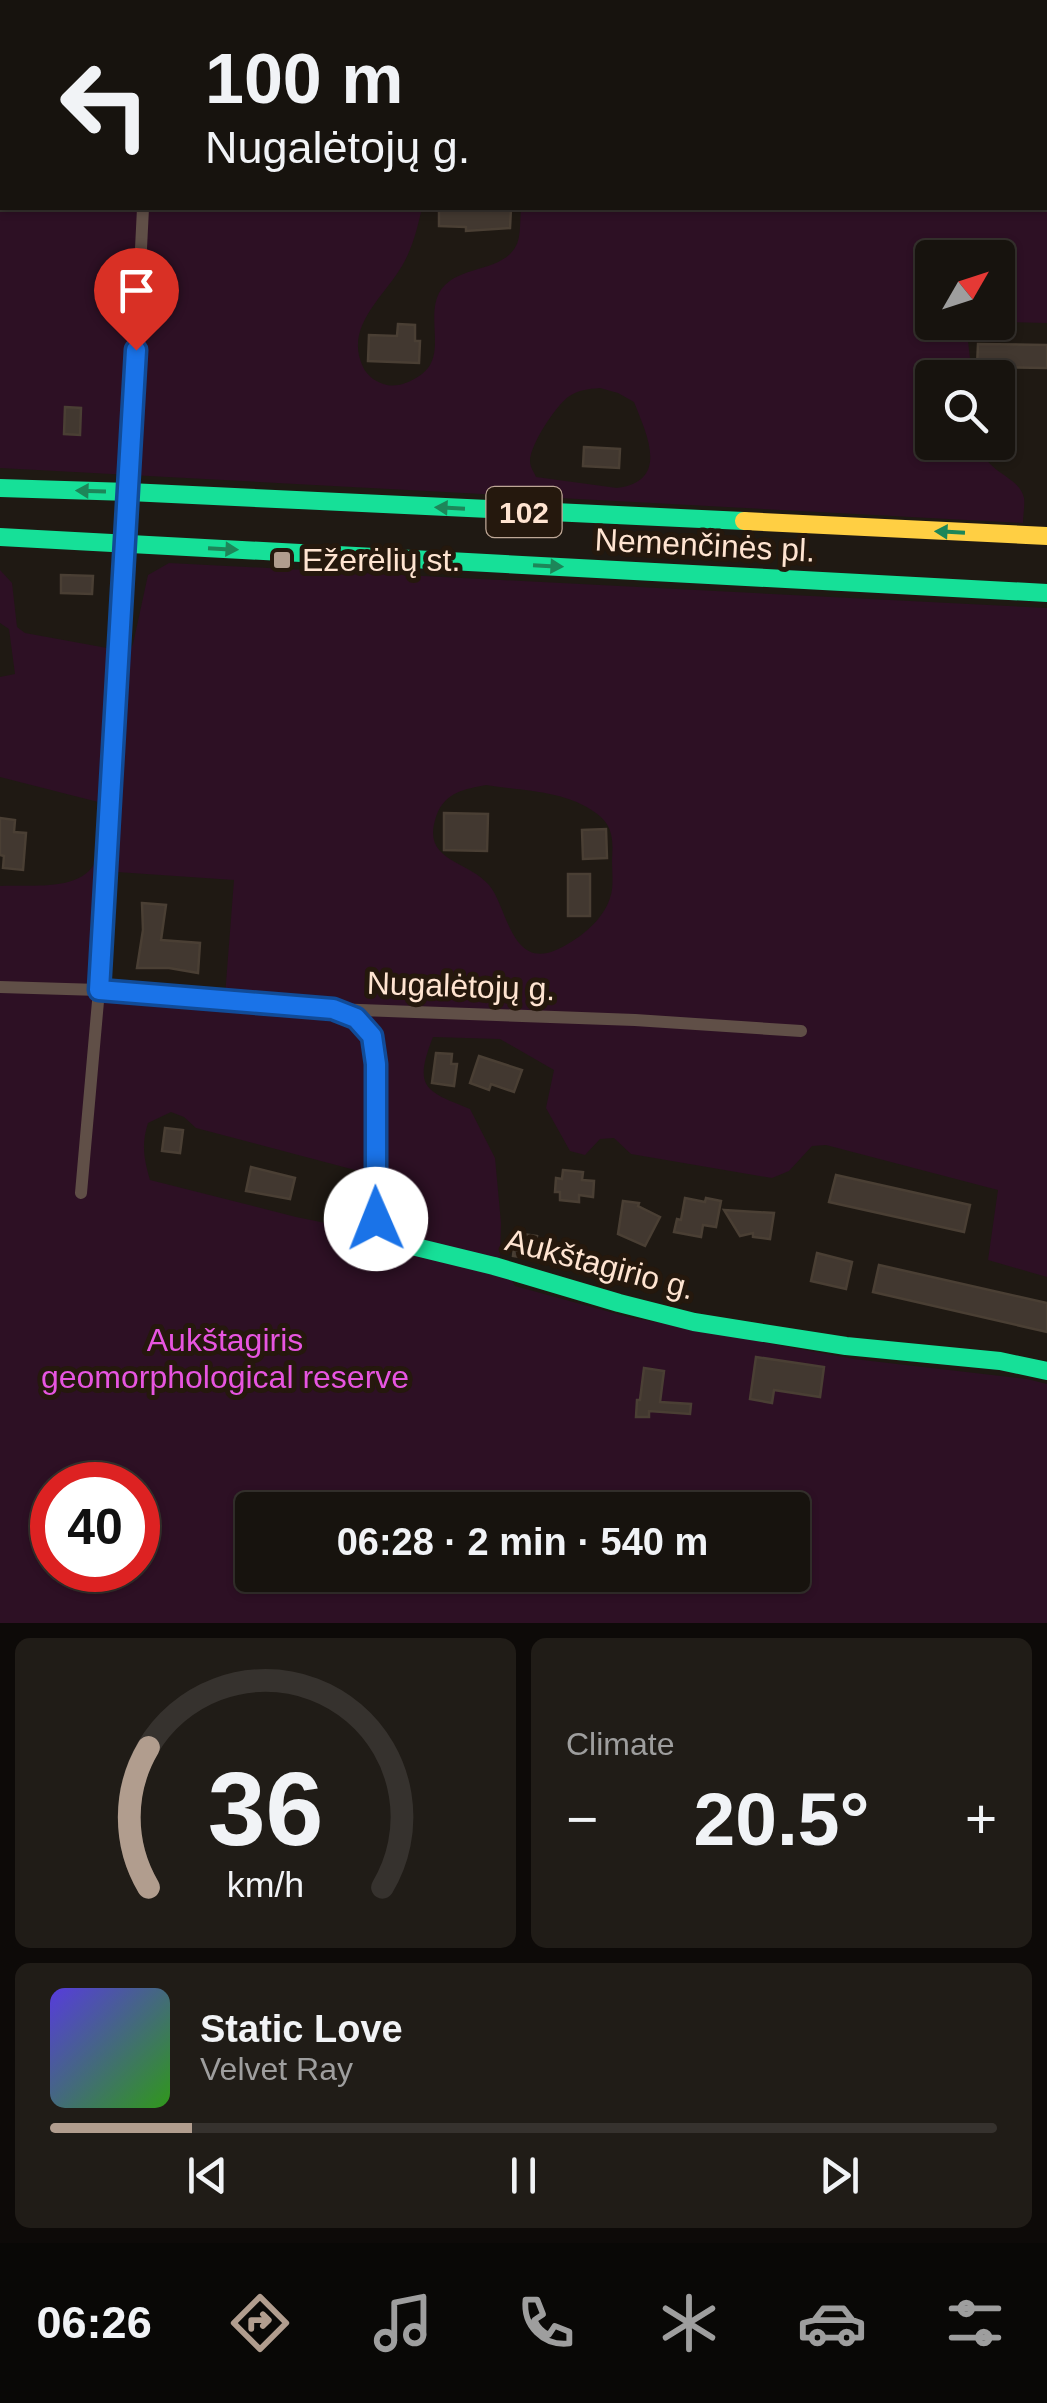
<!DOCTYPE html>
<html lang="en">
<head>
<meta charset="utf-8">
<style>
	:root { --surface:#17130e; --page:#201c17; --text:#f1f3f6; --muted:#9e9e9e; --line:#36322e; --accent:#b19d8e }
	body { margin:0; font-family:Arial,sans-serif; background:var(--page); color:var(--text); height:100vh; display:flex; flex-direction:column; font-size:38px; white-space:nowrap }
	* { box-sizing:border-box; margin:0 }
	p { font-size:32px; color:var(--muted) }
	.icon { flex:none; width:55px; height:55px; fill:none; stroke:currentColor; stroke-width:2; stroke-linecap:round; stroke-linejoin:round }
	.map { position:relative; height:1623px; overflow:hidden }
	.panel { display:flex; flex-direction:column; gap:15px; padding:15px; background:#0d0a08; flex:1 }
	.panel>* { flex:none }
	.top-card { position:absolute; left:0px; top:0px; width:1048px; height:210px; box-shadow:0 2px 8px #0004,0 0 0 2px var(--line); background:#17130e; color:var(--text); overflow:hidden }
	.needle { width:65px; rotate:51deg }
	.buttons { position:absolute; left:915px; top:240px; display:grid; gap:20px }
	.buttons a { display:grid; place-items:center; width:100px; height:100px; border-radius:10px; background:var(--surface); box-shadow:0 2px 8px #0004,0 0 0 2px var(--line); font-size:50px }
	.speed { position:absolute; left:30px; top:1462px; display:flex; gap:20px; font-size:50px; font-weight:700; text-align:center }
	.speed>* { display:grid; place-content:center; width:130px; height:130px; border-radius:50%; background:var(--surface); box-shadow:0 2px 8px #0004,0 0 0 2px var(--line); line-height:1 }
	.speed .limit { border:15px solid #d22; background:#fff; color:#111 }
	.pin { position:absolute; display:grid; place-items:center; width:85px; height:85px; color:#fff; margin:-102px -42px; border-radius:50% 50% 50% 0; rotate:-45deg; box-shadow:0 0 10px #0007 }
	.pin .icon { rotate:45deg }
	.me { position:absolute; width:110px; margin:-55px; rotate:359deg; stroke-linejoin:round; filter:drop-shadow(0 0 8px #0008) }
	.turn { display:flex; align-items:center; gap:35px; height:210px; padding:0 40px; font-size:45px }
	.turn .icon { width:130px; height:130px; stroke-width:2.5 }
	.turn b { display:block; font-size:70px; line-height:85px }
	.big { font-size:75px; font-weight:600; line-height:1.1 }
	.panel .widget { flex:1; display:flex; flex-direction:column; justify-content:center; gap:15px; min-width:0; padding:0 35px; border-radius:15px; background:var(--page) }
	.panel .dial { align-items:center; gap:0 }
	.dial svg { height:260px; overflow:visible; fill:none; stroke:var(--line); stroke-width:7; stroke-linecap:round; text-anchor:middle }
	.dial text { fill:var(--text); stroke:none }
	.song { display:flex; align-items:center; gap:30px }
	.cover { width:120px; height:120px; border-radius:15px; background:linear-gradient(135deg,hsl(250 70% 55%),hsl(110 70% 35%)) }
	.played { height:10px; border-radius:5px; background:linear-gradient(90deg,var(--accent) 15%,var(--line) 15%) }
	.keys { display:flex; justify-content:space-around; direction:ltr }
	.heat { display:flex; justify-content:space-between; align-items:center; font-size:55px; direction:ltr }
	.panel .tiles { flex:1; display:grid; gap:15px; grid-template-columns:1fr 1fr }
	.widget:last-child { grid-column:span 2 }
	.trip { position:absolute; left:235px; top:1492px; width:575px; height:100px; border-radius:10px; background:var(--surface); box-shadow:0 2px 8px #0004,0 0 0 2px var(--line); font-weight:600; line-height:100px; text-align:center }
	.dock { display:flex; height:160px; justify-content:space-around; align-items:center; background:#090806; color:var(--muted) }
	.dock .icon { width:70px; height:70px }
	.dock .on { color:var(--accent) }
	.dock b { font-size:45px; color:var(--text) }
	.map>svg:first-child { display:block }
</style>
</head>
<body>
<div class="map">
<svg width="1047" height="1623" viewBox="0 0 1047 1623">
	<rect width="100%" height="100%" fill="#1f1913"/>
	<!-- green -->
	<g fill="#2d1024" fill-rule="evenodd">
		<path d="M 103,0 L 1047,0 L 1047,323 L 1003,322 L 980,329 L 968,341 L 972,377 L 932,378 L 932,442 L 979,443 C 985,474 1019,475 1024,498 C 1025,505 1023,515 1023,523 L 0,468 L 0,198 L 2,199 L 2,208 L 92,208 L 146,212 L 147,208 L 422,208 C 417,229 413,247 402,266 C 383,298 344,327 363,367 C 367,376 377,383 387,385 C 398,387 407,383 416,378 C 450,360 425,321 439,293 C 455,264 501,274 516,246 C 521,237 520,218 521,208 L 1045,208 L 1045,2 L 99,2 ZM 932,258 L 998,258 L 998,322 L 932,322 ZM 600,388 L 618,393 L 634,402 C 647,435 670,481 617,488 L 536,477 C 534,472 530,467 530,461 C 530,445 555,407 568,397 C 578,390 588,389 600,388 Z"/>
		<path d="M 169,563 L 1047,608 L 1047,1277 L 988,1260 L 998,1190 L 826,1145 L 812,1146 L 789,1171 L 772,1178 L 631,1154 L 614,1138 L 600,1139 L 585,1155 L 570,1151 L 546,1108 L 554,1070 L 500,1039 L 433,1037 C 413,1088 425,1091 470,1109 L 495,1158 L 501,1223 L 500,1259 L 515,1286 L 628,1317 L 854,1359 L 1027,1379 L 1047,1384 L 1047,1623 L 0,1623 L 0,886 C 29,884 83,893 96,860 C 102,844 103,822 106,804 L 0,777 L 0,677 L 15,674 L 9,629 L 0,623 L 0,570 L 12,583 L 17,627 L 25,633 L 129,652 L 133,644 L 148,575 ZM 486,785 C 523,791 565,790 596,813 C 614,826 613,841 612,860 C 612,872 614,887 610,898 C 603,921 577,941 556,950 C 511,970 507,906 489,885 C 467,859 419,862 437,814 C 446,792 465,789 486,785 ZM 117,872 L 234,880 L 225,996 L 116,985 L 109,975 ZM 171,1112 L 184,1117 L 196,1128 L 370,1174 L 360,1230 L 296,1217 L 150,1180 C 144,1159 141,1145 148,1123 ZM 52,1485 L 138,1485 L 138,1570 L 52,1570 ZM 252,1510 L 792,1510 L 792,1575 L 252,1575 Z"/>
	</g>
	<!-- building -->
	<g fill="#423830" stroke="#4a3f34" stroke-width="2.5">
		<polygon points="491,208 511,208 510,228 466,231 466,227 439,226 439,210 491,211"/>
		<polygon points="398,324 415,325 415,341 420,341 419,363 368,361 369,335 397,336"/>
		<polygon points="978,344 1047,345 1047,368 977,367"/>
		<polygon points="65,407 81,408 80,435 64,434"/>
		<polygon points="584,447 620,449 619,468 583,466"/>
		<polygon points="61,575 93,576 92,594 61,593"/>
		<polygon points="444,813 488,814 487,851 444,850"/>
		<polygon points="0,818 15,820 14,832 26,833 23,870 3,868 4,856 0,855"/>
		<polygon points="606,829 607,858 583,859 582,830"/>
		<rect x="568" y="874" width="22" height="42"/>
		<polygon points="142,903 166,905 161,940 200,943 198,973 169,968 137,968 143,930"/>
		<polygon points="436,1053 452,1054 451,1064 457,1064 454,1086 432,1083"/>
		<polygon points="479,1056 522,1070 514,1092 491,1084 489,1090 470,1083"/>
		<polygon points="165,1128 183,1130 180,1153 162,1151"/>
		<polygon points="251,1167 295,1178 290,1199 246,1191"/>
		<polygon points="563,1170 583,1172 582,1180 594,1181 593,1197 579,1195 579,1202 560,1200 560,1192 555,1192 556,1178 562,1179"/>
		<polygon points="836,1175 970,1205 964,1232 829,1202"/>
		<polygon points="685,1198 705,1202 706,1198 721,1201 716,1227 703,1225 701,1237 674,1232 677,1219 681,1220"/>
		<polygon points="623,1201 639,1203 638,1206 660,1217 645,1246 618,1234"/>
		<polygon points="724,1210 774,1213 770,1239 753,1237 753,1233 740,1236"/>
		<polygon points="516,1233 537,1236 534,1259 513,1256"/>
		<polygon points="817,1253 852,1262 846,1289 811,1281"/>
		<polygon points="879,1265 1047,1303 1047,1332 873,1292"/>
		<polygon points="756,1357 824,1367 820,1397 774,1390 772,1403 750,1399"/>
		<polygon points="644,1368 664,1371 660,1402 691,1404 690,1414 649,1411 649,1417 636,1417 637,1400 640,1400"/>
	</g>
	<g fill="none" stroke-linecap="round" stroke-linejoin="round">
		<!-- street -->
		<g stroke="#604f47" stroke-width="12">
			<polyline points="152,2 152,0"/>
			<polyline points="0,54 2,54"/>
			<polyline points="129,492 143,208"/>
			<polyline points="0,987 99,990 333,1009 635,1020 801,1031"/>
			<polyline points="81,1193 99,990 126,543"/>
		</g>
		<!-- fast -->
		<g stroke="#16e098" stroke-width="18">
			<polyline points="0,488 129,492 744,521"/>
			<polyline points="0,537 1047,593"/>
			<polyline points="126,543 129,492"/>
			<polyline points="333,1009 355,1017 372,1036 376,1064 377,1219 416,1247 494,1266 619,1303 694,1322 846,1346 1000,1361 1047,1371"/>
		</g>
		<!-- slow -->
		<polyline stroke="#ffcf43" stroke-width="18" points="744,521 1047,536"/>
	</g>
	<!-- one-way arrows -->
	<defs><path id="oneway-solid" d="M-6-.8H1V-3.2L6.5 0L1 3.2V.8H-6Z" transform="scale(2.5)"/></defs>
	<g fill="#1d8659">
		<use href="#oneway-solid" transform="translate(91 491) rotate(-178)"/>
		<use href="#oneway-solid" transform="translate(450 508) rotate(-177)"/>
		<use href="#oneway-solid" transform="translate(950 532) rotate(-177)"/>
		<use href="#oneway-solid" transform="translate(223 549) rotate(3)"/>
		<use href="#oneway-solid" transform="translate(548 566) rotate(3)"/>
	</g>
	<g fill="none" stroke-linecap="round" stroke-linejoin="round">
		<!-- route casing -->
		<g stroke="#114b97" stroke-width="25">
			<polyline id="route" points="136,350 99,990 333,1009 356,1018 372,1036 376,1064 376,1219"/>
		</g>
		<!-- route -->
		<use href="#route" stroke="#1a73e8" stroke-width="18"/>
	</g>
	<!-- markers -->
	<rect fill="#b19d8e" stroke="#25180d" stroke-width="4" x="272" y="550" width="20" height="20" rx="5"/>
	<g text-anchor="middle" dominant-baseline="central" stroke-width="10" stroke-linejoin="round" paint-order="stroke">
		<!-- shield labels -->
		<rect fill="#25180d" stroke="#bea796" stroke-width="2.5" x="486.5" y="487" width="75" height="50" rx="8"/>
		<g font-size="30" font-weight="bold" fill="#ffe4d1">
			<text x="524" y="512">102</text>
		</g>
		<!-- street labels -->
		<g font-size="32" fill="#ffe4d1" stroke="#25180d">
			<text transform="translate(705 545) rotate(3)">Nemenčinės pl.</text>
			<text transform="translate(461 986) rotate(2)">Nugalėtojų g.</text>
			<text transform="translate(600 1264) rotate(15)">Aukštagirio g.</text>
		</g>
		<!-- poi labels -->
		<g font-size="32" fill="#ffe4d1" stroke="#25180d" text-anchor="start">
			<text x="302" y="560">Ežerėlių st.</text>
		</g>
		<!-- park labels -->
		<g font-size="32" fill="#e755e0" stroke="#25180d">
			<text x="225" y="1340">Aukštagiris<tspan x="225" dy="37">geomorphological reserve</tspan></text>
		</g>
	</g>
</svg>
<div class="buttons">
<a><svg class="needle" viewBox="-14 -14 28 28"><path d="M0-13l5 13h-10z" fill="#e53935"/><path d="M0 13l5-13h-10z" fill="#9e9e9e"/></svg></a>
<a><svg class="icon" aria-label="search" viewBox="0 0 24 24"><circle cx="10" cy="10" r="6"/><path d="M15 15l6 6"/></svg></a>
</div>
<div class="speed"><div class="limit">40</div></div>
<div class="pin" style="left:136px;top:350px;background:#d93025"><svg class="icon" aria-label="arrive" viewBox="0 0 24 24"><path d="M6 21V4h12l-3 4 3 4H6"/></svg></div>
<svg class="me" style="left:376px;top:1219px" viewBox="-20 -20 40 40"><circle r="19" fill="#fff"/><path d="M0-13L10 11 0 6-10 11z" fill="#1a73e8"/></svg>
<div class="trip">06:28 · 2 min · 540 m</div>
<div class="top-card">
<div class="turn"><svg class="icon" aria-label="left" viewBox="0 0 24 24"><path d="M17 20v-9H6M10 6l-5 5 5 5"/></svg><div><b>100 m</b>Nugalėtojų g.</div></div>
</div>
</div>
<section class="panel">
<div class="tiles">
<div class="widget dial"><svg viewBox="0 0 100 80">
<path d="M14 69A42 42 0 1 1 86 69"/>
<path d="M14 69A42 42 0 0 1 14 26" stroke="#b19d8e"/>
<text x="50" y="56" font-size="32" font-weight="700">36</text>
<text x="50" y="72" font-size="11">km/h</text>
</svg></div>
<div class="widget"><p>Climate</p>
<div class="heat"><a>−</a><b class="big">20.5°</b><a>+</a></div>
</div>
<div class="widget">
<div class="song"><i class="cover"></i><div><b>Static Love</b><p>Velvet Ray</p></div></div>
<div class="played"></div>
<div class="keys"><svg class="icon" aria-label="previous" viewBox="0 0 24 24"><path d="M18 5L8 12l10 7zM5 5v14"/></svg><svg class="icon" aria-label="pause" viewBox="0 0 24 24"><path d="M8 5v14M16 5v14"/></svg><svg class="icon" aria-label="next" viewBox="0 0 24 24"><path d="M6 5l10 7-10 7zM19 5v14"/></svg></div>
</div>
</div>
</section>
<nav class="dock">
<b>06:26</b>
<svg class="icon on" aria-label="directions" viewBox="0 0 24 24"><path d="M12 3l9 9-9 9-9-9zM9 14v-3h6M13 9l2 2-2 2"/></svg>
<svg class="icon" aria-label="music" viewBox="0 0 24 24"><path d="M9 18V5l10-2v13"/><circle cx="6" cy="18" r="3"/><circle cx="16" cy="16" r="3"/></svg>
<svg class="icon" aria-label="phone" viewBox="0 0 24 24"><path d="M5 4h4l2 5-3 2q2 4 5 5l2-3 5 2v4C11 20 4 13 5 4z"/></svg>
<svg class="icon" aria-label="climate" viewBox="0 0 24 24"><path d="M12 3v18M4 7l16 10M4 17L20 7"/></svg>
<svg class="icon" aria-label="car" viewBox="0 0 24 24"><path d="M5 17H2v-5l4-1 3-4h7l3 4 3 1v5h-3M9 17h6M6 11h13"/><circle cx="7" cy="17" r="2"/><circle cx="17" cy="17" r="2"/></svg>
<svg class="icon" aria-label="filters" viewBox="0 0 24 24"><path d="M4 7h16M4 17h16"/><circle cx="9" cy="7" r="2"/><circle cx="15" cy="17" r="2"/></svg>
</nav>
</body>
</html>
